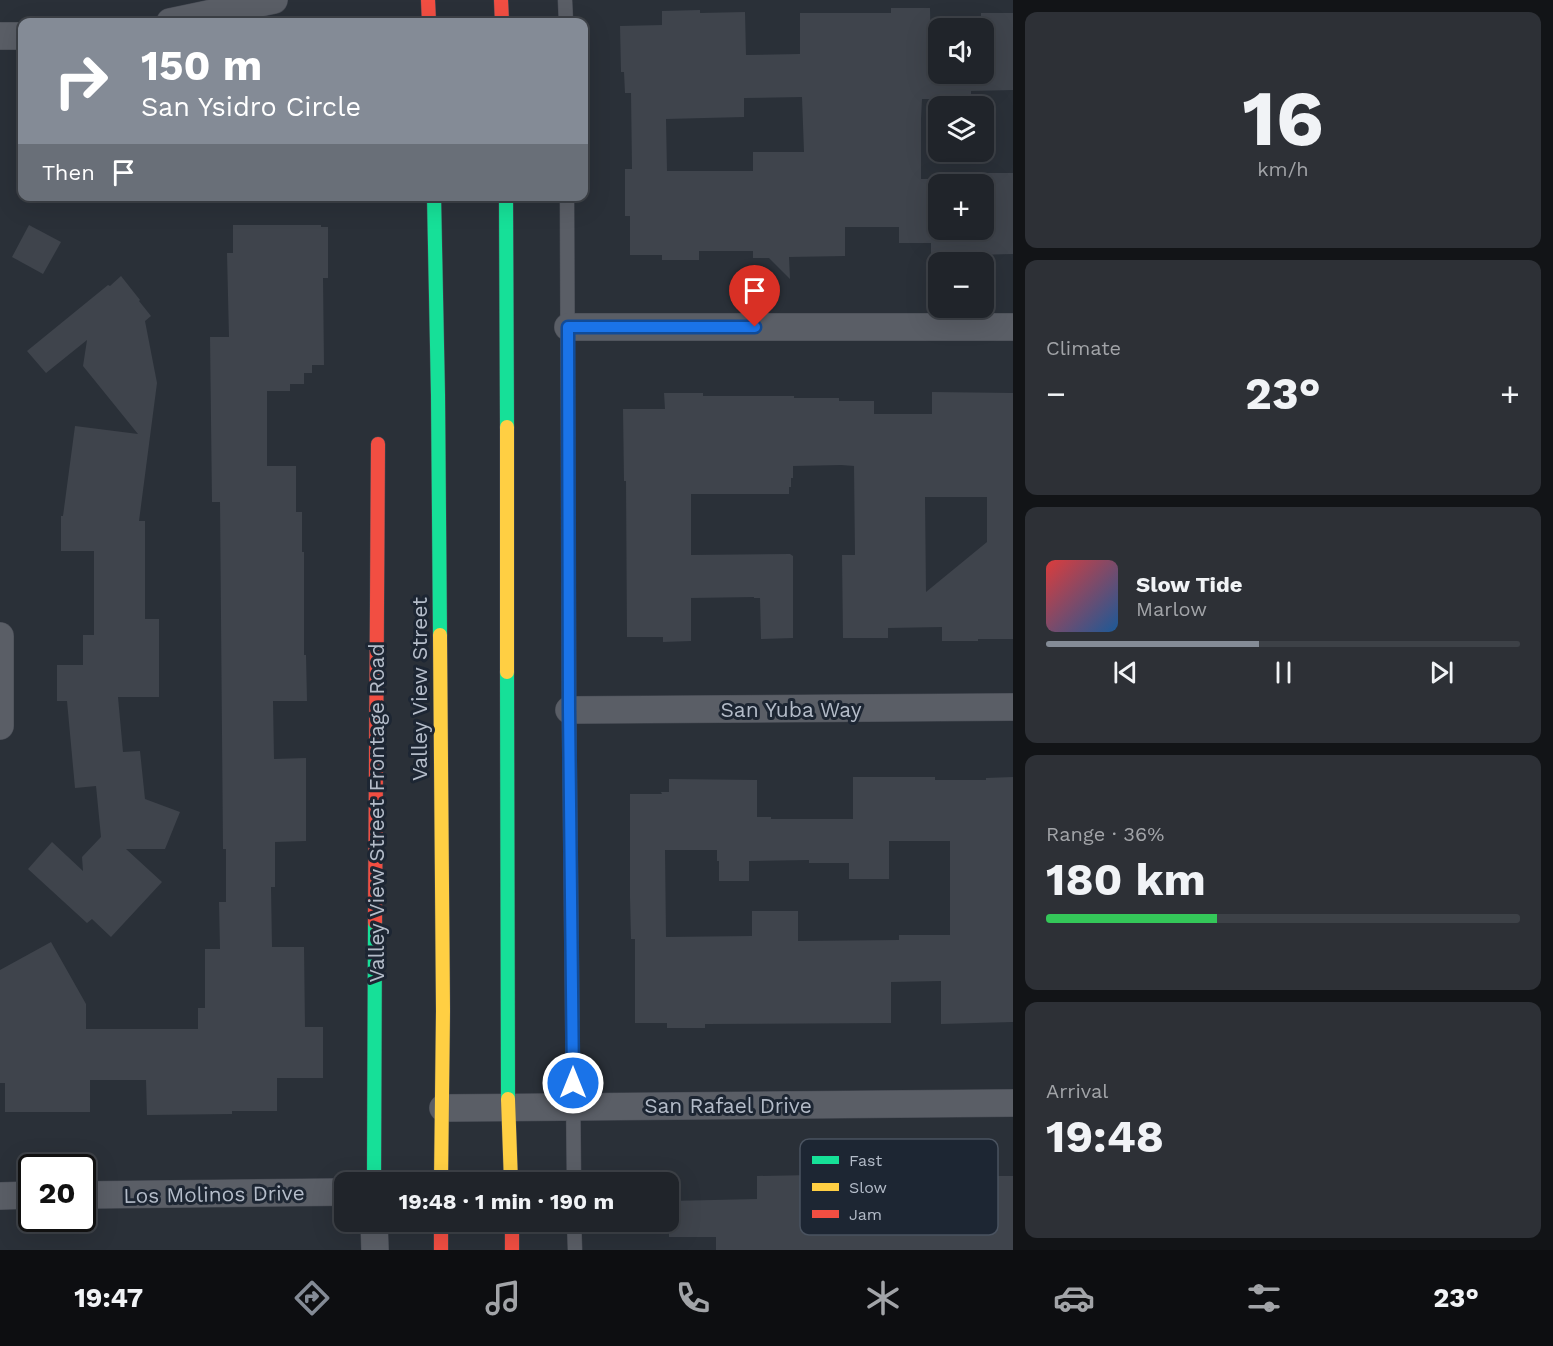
<!DOCTYPE html>
<html lang="en">
<head>
<meta charset="utf-8">
<style>
	:root { --surface:#20242a; --page:#2d3036; --text:#f1f3f6; --muted:#a2a4a8; --line:#3d4147; --accent:#848b96 }
	body { margin:0; font-family:"Work Sans",sans-serif; background:var(--page); color:var(--text); height:100vh; display:flex; flex-direction:column; font-size:22px; white-space:nowrap }
	* { box-sizing:border-box; margin:0 }
	p { font-size:20px; color:var(--muted) }
	.icon { flex:none; width:33px; height:33px; fill:none; stroke:currentColor; stroke-width:2; stroke-linecap:round; stroke-linejoin:round }
	.map { position:relative; flex:1; overflow:hidden }
	.details { display:flex; flex-direction:column; gap:12px; padding:12px; background:#121417; width:540px }
	.details>* { flex:none }
	.banner { position:absolute; left:18px; top:18px; width:570px; height:183px; border-radius:12px; box-shadow:0 6px 24px #0002,0 0 0 2px var(--line); background:#848b96; color:#fff; overflow:hidden }
	.controls { position:absolute; left:928px; top:18px; display:grid; gap:12px }
	.controls a { display:grid; place-items:center; width:66px; height:66px; border-radius:12px; background:var(--surface); box-shadow:0 6px 24px #0002,0 0 0 2px var(--line); font-size:30px }
	.speed { position:absolute; left:18px; top:1154px; display:flex; gap:12px; font-size:30px; font-weight:700; text-align:center }
	.speed>* { display:grid; place-content:center; width:78px; height:78px; border-radius:50%; background:var(--surface); box-shadow:0 6px 24px #0002,0 0 0 2px var(--line); line-height:1 }
	.speed .limit { border:3px solid #111; border-radius:9px; background:#fff; color:#111 }
	.pin { position:absolute; display:grid; place-items:center; width:51px; height:51px; color:#fff; margin:-62px -26px; border-radius:50% 50% 50% 0; rotate:-45deg; box-shadow:0 0 6px #0007 }
	.pin .icon { rotate:45deg }
	.me { position:absolute; width:66px; margin:-33px; rotate:0deg; stroke-linejoin:round; filter:drop-shadow(0 0 4px #0008) }
	.turn { display:flex; align-items:center; gap:21px; height:126px; padding:0 24px; font-size:27px }
	.turn .icon { width:78px; height:78px; stroke-width:2.5 }
	.turn b { display:block; font-size:42px; line-height:51px }
	.then { display:flex; align-items:center; height:57px; padding:0 24px; background:#0003; gap:12px; font-size:22px }
	.big { font-size:45px; font-weight:700; line-height:1.1 }
	.details .card { flex:1; display:flex; flex-direction:column; justify-content:center; gap:9px; min-width:0; padding:0 21px; border-radius:12px; background:var(--page) }
	.details .dial { align-items:center; gap:0 }
	.dial b { font-size:78px; line-height:1 }
	.song { display:flex; align-items:center; gap:18px }
	.cover { width:72px; height:72px; border-radius:9px; background:linear-gradient(135deg,hsl(0 70% 55%),hsl(210 70% 35%)) }
	.played { height:6px; border-radius:3px; background:linear-gradient(90deg,var(--accent) 45%,var(--line) 45%) }
	.keys { display:flex; justify-content:space-around; direction:ltr }
	.heat { display:flex; justify-content:space-between; align-items:center; font-size:33px; direction:ltr }
	.charge { height:9px; border-radius:4px; background:linear-gradient(90deg,#34c759 36%,var(--line) 0) }
	.trip { position:absolute; left:334px; top:1172px; width:345px; height:60px; border-radius:12px; background:var(--surface); box-shadow:0 6px 24px #0002,0 0 0 2px var(--line); font-weight:700; line-height:60px; text-align:center }
	.tab-bar { display:flex; height:96px; justify-content:space-around; align-items:center; background:#0d0e11; color:var(--muted) }
	.tab-bar .icon { width:42px; height:42px }
	.tab-bar .current { color:var(--accent) }
	.tab-bar b { font-size:27px; color:var(--text) }
	main { display:flex; flex:1; min-height:0 }
	.map>svg:first-child { display:block }
</style>
</head>
<body>
<main>
<div class="map">
<svg width="1013" height="1250" viewBox="0 0 1013 1250">
	<rect width="100%" height="100%" fill="#2a3038"/>
	<!-- building -->
	<g fill="#3f444c" fill-rule="evenodd">
		<path d="M 891,8 L 930,8 L 931,52 L 939,52 L 939,74 L 984,74 L 984,28 L 981,28 L 981,13 L 1013,13 L 1013,90 L 971,91 L 971,99 L 922,99 L 921,119 L 921,179 L 982,178 L 982,173 L 1013,173 L 1013,254 L 931,256 L 931,243 L 899,243 L 899,227 L 845,227 L 845,256 L 789,257 L 790,279 L 769,258 L 753,258 L 753,251 L 699,251 L 699,260 L 662,260 L 662,255 L 630,255 L 630,216 L 625,216 L 625,169 L 632,169 L 631,93 L 625,93 L 624,72 L 621,72 L 620,26 L 662,25 L 662,11 L 700,10 L 700,13 L 745,12 L 746,55 L 800,54 L 800,13 L 891,13 ZM 802,97 L 804,152 L 753,152 L 753,171 L 667,171 L 666,119 L 744,117 L 744,98 ZM 939,184 L 984,184 L 984,230 L 939,230 Z"/>
		<polygon points="29,225 61,242 43,274 12,257"/>
		<polygon points="233,225 321,225 321,227 328,227 328,278 323,278 324,365 312,365 312,373 304,373 304,384 290,384 290,391 267,391 267,466 296,466 296,512 302,512 302,552 304,552 304,655 306,655 307,701 273,701 274,759 306,758 306,841 275,842 275,887 271,887 272,947 304,947 305,1027 323,1027 323,1078 277,1078 277,1111 232,1111 232,1114 147,1115 146,1080 90,1080 90,1112 5,1112 5,1083 0,1083 0,970 51,942 86,1004 86,1029 198,1029 198,1008 205,1008 205,949 220,949 219,902 226,902 226,849 223,849 220,502 212,502 210,337 229,337 227,253 233,253"/>
		<polygon points="121,276 140,300 139,301 151,316 145,321 157,383 139,521 145,521 145,619 159,619 159,697 118,697 123,752 140,751 145,799 180,812 165,849 126,849 162,882 111,937 92,919 87,923 28,869 52,842 83,871 82,857 101,837 96,786 75,788 67,701 57,701 57,665 83,665 83,635 94,635 94,551 61,551 61,516 63,516 75,426 138,434 83,366 87,340 46,373 27,351 108,285 110,286"/>
		<path d="M 932,392 L 1013,393 L 1013,639 L 978,639 L 978,641 L 942,641 L 942,627 L 888,628 L 888,638 L 843,638 L 842,555 L 855,555 L 854,466 L 841,465 L 793,466 L 793,478 L 791,478 L 791,487 L 789,487 L 789,494 L 691,494 L 691,555 L 790,554 L 793,556 L 793,638 L 761,639 L 760,598 L 754,598 L 754,597 L 691,598 L 691,641 L 663,642 L 663,637 L 627,637 L 626,481 L 624,481 L 623,409 L 665,409 L 664,393 L 703,393 L 703,396 L 794,396 L 794,398 L 839,398 L 839,401 L 874,401 L 874,414 L 932,414 ZM 925,497 L 987,497 L 987,542 L 926,592 Z"/>
		<path d="M 853,777 L 935,777 L 935,780 L 986,780 L 986,778 L 1013,777 L 1013,1022 L 941,1024 L 941,981 L 891,982 L 891,1023 L 705,1024 L 705,1028 L 667,1028 L 667,1023 L 635,1023 L 635,939 L 631,939 L 630,898 L 630,794 L 662,794 L 661,792 L 669,792 L 669,779 L 757,780 L 757,817 L 771,817 L 771,819 L 853,819 ZM 889,841 L 950,841 L 950,935 L 899,935 L 899,940 L 798,941 L 798,911 L 752,911 L 752,936 L 666,937 L 665,850 L 717,850 L 717,861 L 719,861 L 719,881 L 749,881 L 749,861 L 809,860 L 809,863 L 849,863 L 849,879 L 889,879 Z"/>
		<polygon points="812,1172 848,1172 849,1216 863,1216 863,1217 928,1217 928,1214 941,1214 941,1176 1013,1176 1013,1250 716,1250 716,1237 669,1237 669,1201 757,1199 757,1176 812,1175"/>
	</g>
	<g fill="none" stroke-linecap="round" stroke-linejoin="round">
		<!-- lane casing -->
		<g stroke="#484c55" stroke-width="15">
			<g id="lane">
				<polyline points="565,0 566,22"/>
				<polyline points="567,196 569,710 574,1182"/>
				<polyline points="574,1221 575,1250"/>
			</g>
		</g>
		<!-- street casing -->
		<g stroke="#484c55" stroke-width="28">
			<g id="street">
				<polyline points="170,22 274,0"/>
				<polyline points="0,36 22,36"/>
				<polyline points="568,327 1013,327"/>
				<polyline points="0,636 0,726"/>
				<polyline points="569,710 1013,707"/>
				<polyline points="443,1108 1013,1103"/>
				<polyline points="82,1195 345,1192"/>
				<polyline points="0,1196 32,1195"/>
				<polyline points="374,1221 375,1250"/>
			</g>
		</g>
		<!-- fast casing -->
		<g stroke="#484c55" stroke-width="15">
			<g id="fast">
				<polyline points="434,196 438,395 440,635"/>
				<polyline points="506,196 507,427"/>
				<polyline points="507,672 508,1099"/>
				<polyline points="374,1182 375,922"/>
			</g>
		</g>
		<!-- slow casing -->
		<g stroke="#484c55" stroke-width="15">
			<g id="slow">
				<polyline points="507,427 507,672"/>
				<polyline points="440,635 443,1011 441,1182"/>
				<polyline points="508,1099 511,1182"/>
			</g>
		</g>
		<!-- jam casing -->
		<g stroke="#484c55" stroke-width="15">
			<g id="jam">
				<polyline points="428,0 429,22"/>
				<polyline points="501,0 502,22"/>
				<polyline points="375,922 378,444"/>
				<polyline points="441,1221 441,1250"/>
				<polyline points="512,1221 512,1250"/>
			</g>
		</g>
		<!-- lane -->
		<use href="#lane" stroke="#5a5e66" stroke-width="14"/>
		<!-- street -->
		<use href="#street" stroke="#5a5e66" stroke-width="27"/>
		<!-- fast -->
		<use href="#fast" stroke="#16e098" stroke-width="14"/>
		<!-- slow -->
		<use href="#slow" stroke="#ffcf43" stroke-width="14"/>
		<!-- jam -->
		<use href="#jam" stroke="#f24e42" stroke-width="14"/>
	</g>
	<g fill="none" stroke-linecap="round" stroke-linejoin="round">
		<!-- route casing -->
		<g stroke="#114b97" stroke-width="15">
			<polyline id="route" points="573,1083 569,710 568,327 755,327"/>
		</g>
		<!-- route -->
		<use href="#route" stroke="#1a73e8" stroke-width="10"/>
	</g>
	<g text-anchor="middle" dominant-baseline="central" stroke-width="6" stroke-linejoin="round" paint-order="stroke">
		<!-- street labels -->
		<g font-size="21" fill="#b4bcc9" stroke="#1d2633">
			<text transform="translate(419 689) rotate(-90)">Valley View Street</text>
			<text x="791" y="709">San Yuba Way</text>
			<text transform="translate(376 813) rotate(-90)">Valley View Street Frontage Road</text>
			<text x="728" y="1105">San Rafael Drive</text>
			<text transform="translate(214 1194) rotate(-1)">Los Molinos Drive</text>
		</g>
	</g>
	<!-- legend -->
	<rect x="800" y="1139" width="198" height="96" rx="9" fill="#1d2633" stroke="#4a5360" stroke-width="1.5"/>
	<rect x="812" y="1156" width="27" height="8" fill="#16e098"/>
	<rect x="812" y="1183" width="27" height="8" fill="#ffcf43"/>
	<rect x="812" y="1210" width="27" height="8" fill="#f24e42"/>
	<g font-size="16" fill="#b4bcc9">
		<text x="849" y="1166">Fast</text>
		<text x="849" y="1193">Slow</text>
		<text x="849" y="1220">Jam</text>
	</g>
</svg>
<div class="controls">
<a><svg class="icon" aria-label="sound" viewBox="0 0 24 24"><path d="M4 9h4l5-4v14l-5-4H4zM17 9q2 3 0 6"/></svg></a>
<a><svg class="icon" aria-label="layers" viewBox="0 0 24 24"><path d="M12 4l9 5-9 5-9-5zM3 14l9 5 9-5"/></svg></a>
<a>+</a>
<a>−</a>
</div>
<div class="speed"><div class="limit">20</div></div>
<div class="pin" style="left:755px;top:327px;background:#d93025"><svg class="icon" aria-label="arrive" viewBox="0 0 24 24"><path d="M6 21V4h12l-3 4 3 4H6"/></svg></div>
<svg class="me" style="left:573px;top:1083px" viewBox="-20 -20 40 40"><circle r="17" fill="#1a73e8" stroke="#fff" stroke-width="3"/><path d="M0-11L8 9 0 5-8 9z" fill="#fff"/></svg>
<div class="trip">19:48 · 1 min · 190 m</div>
<div class="banner">
<div class="turn"><svg class="icon" aria-label="right" viewBox="0 0 24 24"><path d="M7 20v-9h11M14 6l5 5-5 5"/></svg><div><b>150 m</b>San Ysidro Circle</div></div>
<div class="then">Then<svg class="icon" aria-label="arrive" viewBox="0 0 24 24"><path d="M6 21V4h12l-3 4 3 4H6"/></svg></div>
</div>
</div>
<section class="details">
<div class="card dial"><b>16</b><p>km/h</p></div>
<div class="card"><p>Climate</p>
<div class="heat"><a>−</a><b class="big">23°</b><a>+</a></div>
</div>
<div class="card">
<div class="song"><i class="cover"></i><div><b>Slow Tide</b><p>Marlow</p></div></div>
<div class="played"></div>
<div class="keys"><svg class="icon" aria-label="previous" viewBox="0 0 24 24"><path d="M18 5L8 12l10 7zM5 5v14"/></svg><svg class="icon" aria-label="pause" viewBox="0 0 24 24"><path d="M8 5v14M16 5v14"/></svg><svg class="icon" aria-label="next" viewBox="0 0 24 24"><path d="M6 5l10 7-10 7zM19 5v14"/></svg></div>
</div>
<div class="card"><p>Range · 36%</p><b class="big">180 km</b><div class="charge"></div></div>
<div class="card"><p>Arrival</p><b class="big">19:48</b></div>
</section>
</main>
<nav class="tab-bar">
<b>19:47</b>
<svg class="icon current" aria-label="directions" viewBox="0 0 24 24"><path d="M12 3l9 9-9 9-9-9zM9 14v-3h6M13 9l2 2-2 2"/></svg>
<svg class="icon" aria-label="music" viewBox="0 0 24 24"><path d="M9 18V5l10-2v13"/><circle cx="6" cy="18" r="3"/><circle cx="16" cy="16" r="3"/></svg>
<svg class="icon" aria-label="phone" viewBox="0 0 24 24"><path d="M5 4h4l2 5-3 2q2 4 5 5l2-3 5 2v4C11 20 4 13 5 4z"/></svg>
<svg class="icon" aria-label="climate" viewBox="0 0 24 24"><path d="M12 3v18M4 7l16 10M4 17L20 7"/></svg>
<svg class="icon" aria-label="car" viewBox="0 0 24 24"><path d="M5 17H2v-5l4-1 3-4h7l3 4 3 1v5h-3M9 17h6M6 11h13"/><circle cx="7" cy="17" r="2"/><circle cx="17" cy="17" r="2"/></svg>
<svg class="icon" aria-label="filters" viewBox="0 0 24 24"><path d="M4 7h16M4 17h16"/><circle cx="9" cy="7" r="2"/><circle cx="15" cy="17" r="2"/></svg>
<b>23°</b>
</nav>
</body>
</html>
